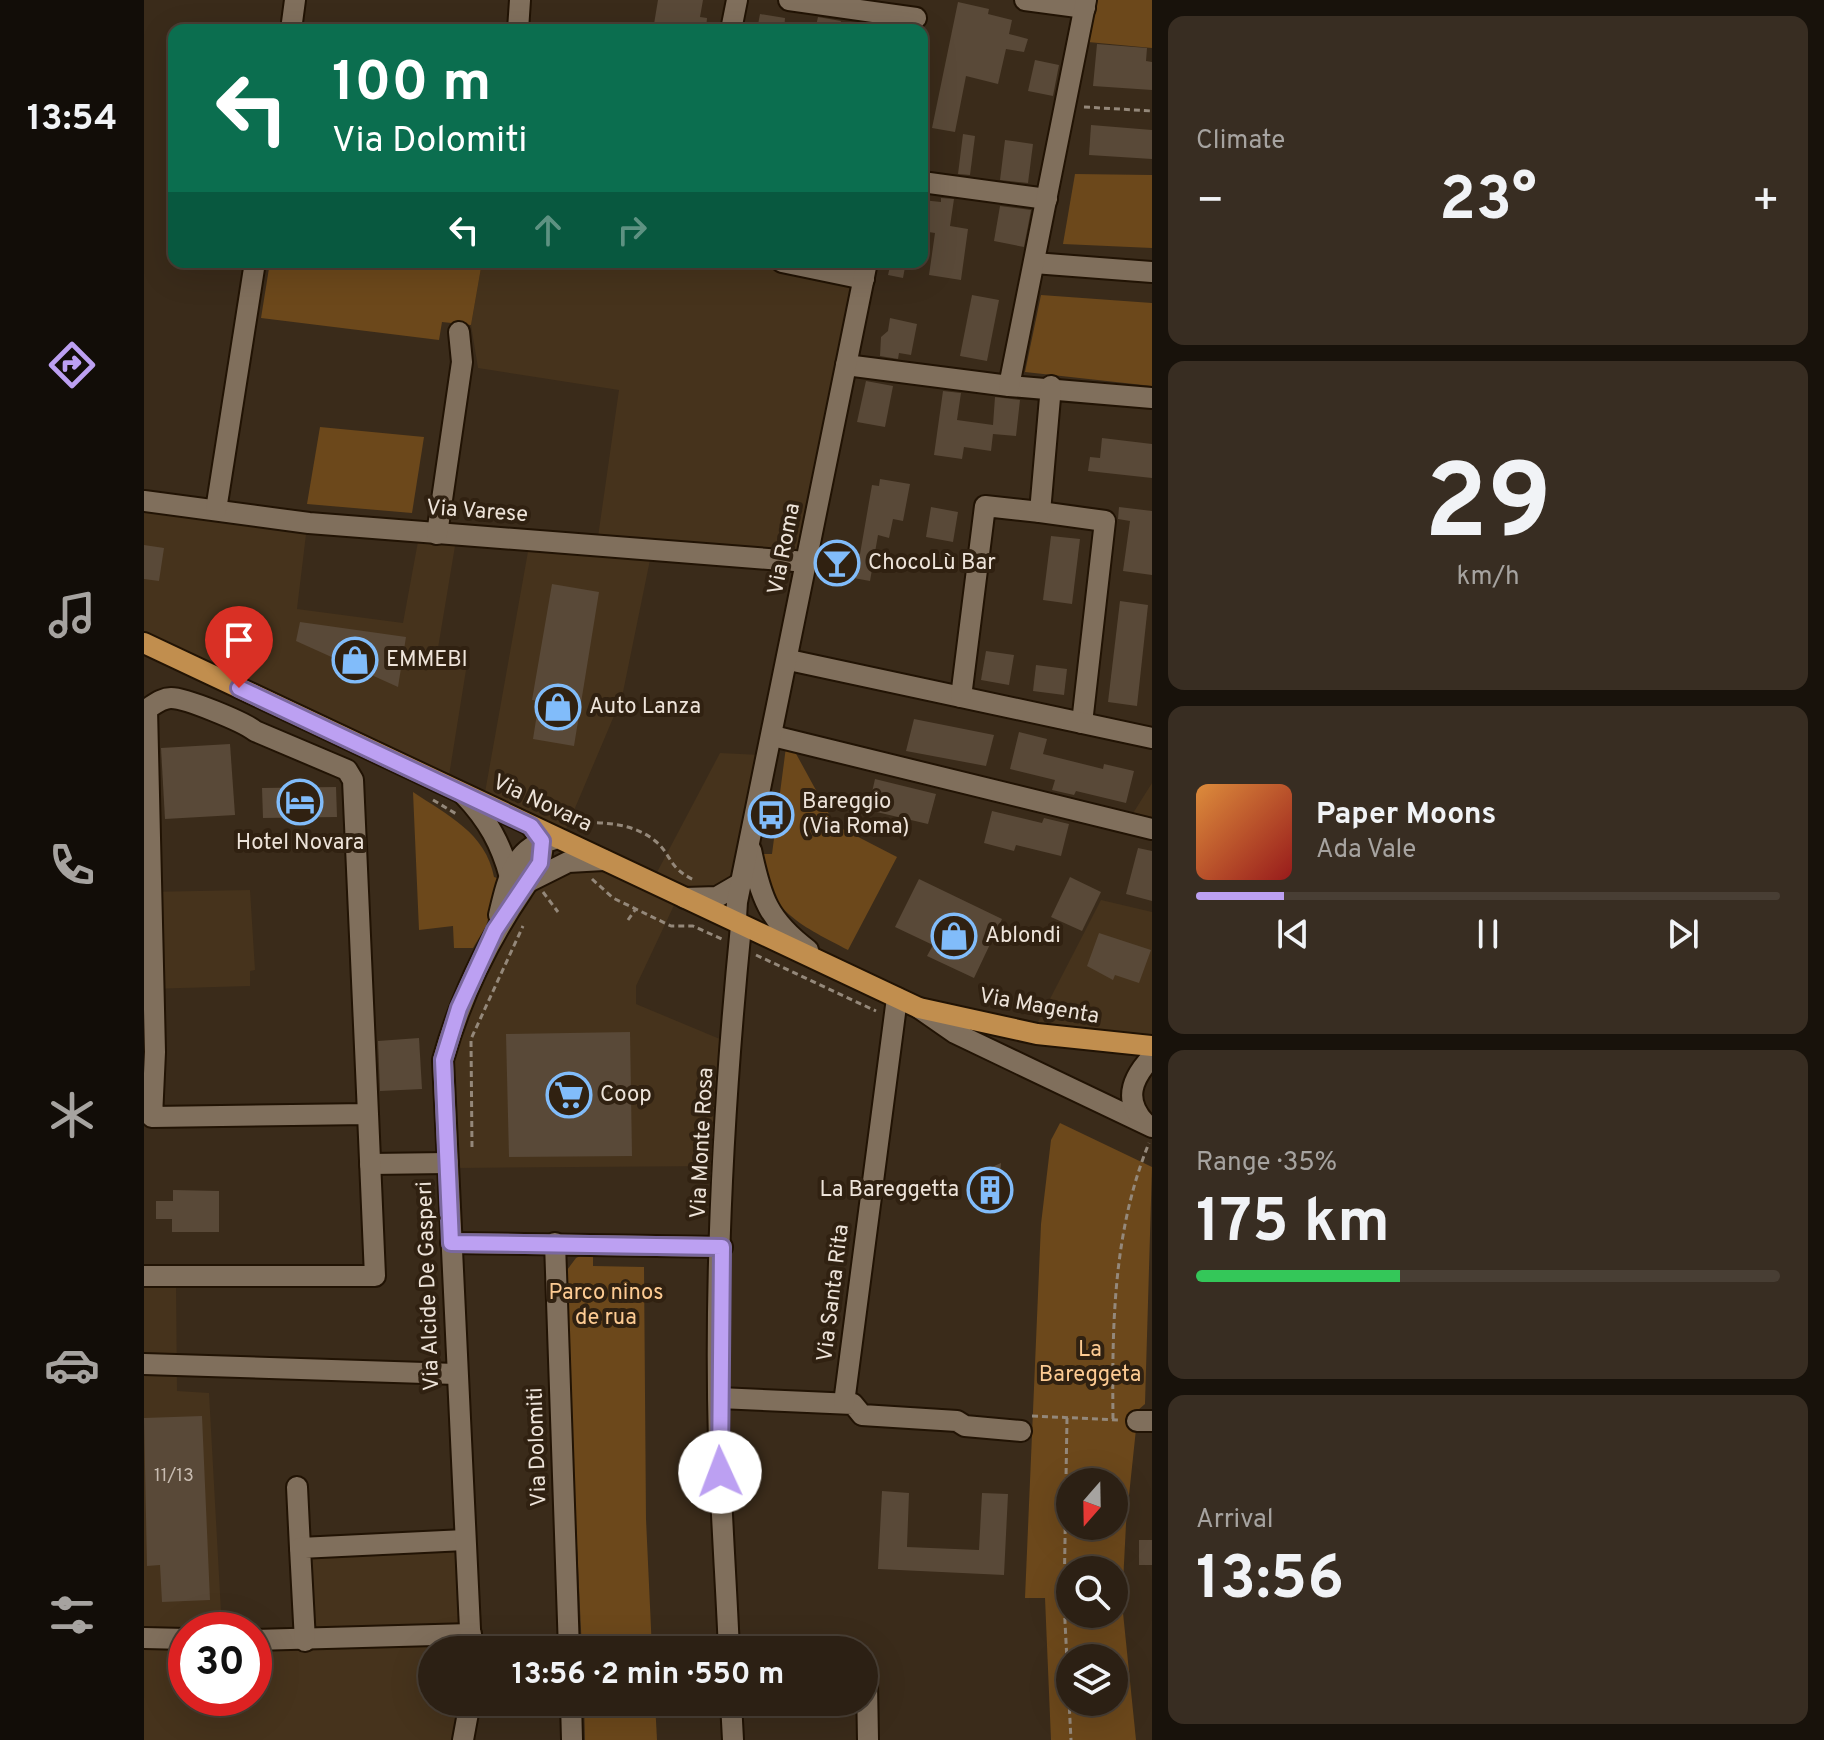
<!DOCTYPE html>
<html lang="en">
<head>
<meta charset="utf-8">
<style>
	:root { --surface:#2c2014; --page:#382d22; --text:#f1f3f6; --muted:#a6a3a0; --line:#483e34; --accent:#bca0f2 }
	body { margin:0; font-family:Overpass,sans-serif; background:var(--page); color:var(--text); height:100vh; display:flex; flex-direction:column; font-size:30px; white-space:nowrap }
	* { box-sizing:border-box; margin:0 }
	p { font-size:26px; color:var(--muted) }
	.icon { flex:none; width:44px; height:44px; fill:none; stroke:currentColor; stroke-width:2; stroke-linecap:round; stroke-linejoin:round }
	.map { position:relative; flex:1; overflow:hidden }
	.side { display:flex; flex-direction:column; gap:16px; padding:16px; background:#18120b; width:672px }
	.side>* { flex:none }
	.hud { position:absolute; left:24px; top:24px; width:760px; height:244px; border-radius:16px; box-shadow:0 8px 32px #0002,0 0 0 2px var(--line); background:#0b6e4f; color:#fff; overflow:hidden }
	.needle { width:52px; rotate:200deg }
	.tools { position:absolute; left:912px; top:1468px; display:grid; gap:16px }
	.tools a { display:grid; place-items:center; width:72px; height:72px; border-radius:50%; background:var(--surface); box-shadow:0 8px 32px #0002,0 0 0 2px var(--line); font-size:40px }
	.speed { position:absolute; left:24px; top:1612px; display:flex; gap:16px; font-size:40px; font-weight:700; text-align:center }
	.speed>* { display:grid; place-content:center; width:104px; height:104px; border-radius:50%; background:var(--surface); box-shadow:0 8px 32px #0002,0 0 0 2px var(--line); line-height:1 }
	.speed .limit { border:12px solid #d22; background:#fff; color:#111 }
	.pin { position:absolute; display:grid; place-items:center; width:68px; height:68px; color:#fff; margin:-82px -34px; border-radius:50% 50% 50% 0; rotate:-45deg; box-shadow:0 0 8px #0007 }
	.pin .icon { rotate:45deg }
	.me { position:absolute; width:88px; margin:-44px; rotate:358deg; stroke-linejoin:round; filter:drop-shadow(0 0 6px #0008) }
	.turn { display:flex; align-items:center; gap:28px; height:168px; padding:0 32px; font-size:36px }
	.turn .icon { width:104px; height:104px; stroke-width:2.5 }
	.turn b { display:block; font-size:56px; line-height:68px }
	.lanes { display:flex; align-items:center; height:76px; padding:0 32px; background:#0003; justify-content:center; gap:40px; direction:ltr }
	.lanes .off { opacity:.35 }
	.big { font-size:60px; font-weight:700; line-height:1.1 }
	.side .widget { flex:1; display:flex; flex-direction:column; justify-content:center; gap:12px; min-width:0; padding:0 28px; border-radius:16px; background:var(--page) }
	.side .dial { align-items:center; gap:0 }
	.dial b { font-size:104px; line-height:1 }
	.song { display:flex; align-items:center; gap:24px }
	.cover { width:96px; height:96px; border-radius:12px; background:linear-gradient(135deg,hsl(30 70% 55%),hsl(0 70% 35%)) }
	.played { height:8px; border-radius:4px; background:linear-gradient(90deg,var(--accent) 15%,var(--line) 15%) }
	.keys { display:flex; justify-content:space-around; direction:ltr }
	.heat { display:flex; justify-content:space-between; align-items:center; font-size:44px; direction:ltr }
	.charge { height:12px; border-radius:6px; background:linear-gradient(90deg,#34c759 35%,var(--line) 0) }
	.trip { position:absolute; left:274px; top:1636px; width:460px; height:80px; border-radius:40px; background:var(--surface); box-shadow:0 8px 32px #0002,0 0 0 2px var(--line); font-weight:700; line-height:80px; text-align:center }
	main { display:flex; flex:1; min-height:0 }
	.tab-bar { display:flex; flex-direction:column; width:144px; justify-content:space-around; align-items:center; background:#120d08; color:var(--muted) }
	.tab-bar .icon { width:56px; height:56px }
	.tab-bar .current { color:var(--accent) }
	.tab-bar b { font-size:36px; color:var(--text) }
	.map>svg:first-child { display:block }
</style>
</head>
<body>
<main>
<nav class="tab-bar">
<b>13:54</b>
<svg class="icon current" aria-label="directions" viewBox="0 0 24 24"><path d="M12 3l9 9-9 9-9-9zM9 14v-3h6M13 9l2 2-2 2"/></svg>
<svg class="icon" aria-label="music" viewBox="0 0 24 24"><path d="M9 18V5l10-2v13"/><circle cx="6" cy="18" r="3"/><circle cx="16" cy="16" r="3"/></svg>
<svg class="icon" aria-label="phone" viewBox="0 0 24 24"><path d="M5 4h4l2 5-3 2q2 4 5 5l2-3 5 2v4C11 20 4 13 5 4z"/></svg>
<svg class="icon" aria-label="climate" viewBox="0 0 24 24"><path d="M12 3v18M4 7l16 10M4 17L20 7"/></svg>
<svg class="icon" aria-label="car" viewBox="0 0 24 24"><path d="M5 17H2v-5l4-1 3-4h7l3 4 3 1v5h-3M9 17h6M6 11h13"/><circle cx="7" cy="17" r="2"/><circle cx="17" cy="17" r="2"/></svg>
<svg class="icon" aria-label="filters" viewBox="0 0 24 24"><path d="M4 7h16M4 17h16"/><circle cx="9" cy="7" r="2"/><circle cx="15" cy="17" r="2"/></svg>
</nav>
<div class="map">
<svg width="1008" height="1740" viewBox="0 0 1008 1740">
	<rect width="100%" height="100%" fill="#3a2b1a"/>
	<!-- built -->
	<g fill="#46331c">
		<polygon points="338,262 600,262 727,290 671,569 507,555 478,697 420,834 340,798 385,546 452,551 475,390 334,368 327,325"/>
		<polygon points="0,506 163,526 153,609 259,623 275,536 312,540 291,666 322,670 304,782 0,631"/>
		<polygon points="576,753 617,755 591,882 558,893 510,878"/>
		<polygon points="1008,783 1008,824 986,818"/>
		<polygon points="460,863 533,899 492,986 492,1004 583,1042 575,1166 311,1168 304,1060 320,1011 384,886 410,871"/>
		<polygon points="106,890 111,970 106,971 106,986 3,989 5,1043 0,1043 1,892"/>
		<polygon points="957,900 1008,912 1008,1036 892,1026"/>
		<polygon points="0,1282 32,1282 33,1391 65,1393 78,1630 42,1630 42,1698 110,1698 110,1635 155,1635 149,1540 326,1534 333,1650 288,1650 288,1702 332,1702 325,1740 0,1740"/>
	</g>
	<!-- green -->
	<g fill="#6c481b" fill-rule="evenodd">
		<polygon points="953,0 1008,0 1008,48 944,42"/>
		<polygon points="931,174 1008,175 1008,248 919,244"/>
		<polygon points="126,262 338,262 327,325 298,322 295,340 117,318"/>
		<polygon points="897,295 1008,303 1008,386 881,372"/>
		<polygon points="176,427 280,437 268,513 163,504"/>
		<path d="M 642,747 L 650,750 L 691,825 L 753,857 L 704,950 C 661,927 618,910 620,854 L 628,854 Z"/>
		<path d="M 269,792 C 303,815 342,833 350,877 L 356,879 L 342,926 L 329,948 L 310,948 L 309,926 L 275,930 Z"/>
		<path d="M 916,1123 L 1008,1167 L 1001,1404 L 994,1410 L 982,1524 L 978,1603 L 992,1740 L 907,1740 L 901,1598 L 881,1598 L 897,1224 L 907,1140 ZM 926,1482 L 970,1482 L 970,1526 L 926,1526 ZM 926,1570 L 970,1570 L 970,1614 L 926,1614 ZM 926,1658 L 970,1658 L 970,1702 L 926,1702 Z"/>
		<polygon points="440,1254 449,1255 449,1266 500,1267 502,1519 508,1650 438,1650 420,1274 432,1258"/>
		<polygon points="440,1702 511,1702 513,1740 441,1740"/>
	</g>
	<!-- building -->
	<g fill="#594938">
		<polygon points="514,0 559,0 556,17 563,18 562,30 509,30"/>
		<polygon points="814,2 845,9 844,14 868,20 865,34 884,39 880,52 862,49 854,84 822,76 811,132 788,128"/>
		<polygon points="616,14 641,18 640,30 613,30"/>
		<polygon points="674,17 697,21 695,30 671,30"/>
		<polygon points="953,44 1003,48 1002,61 1008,62 1008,90 949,86"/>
		<polygon points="891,60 915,65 909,96 884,91"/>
		<polygon points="947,125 1008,130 1008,159 945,155"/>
		<polygon points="819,134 831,136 826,175 814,174"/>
		<polygon points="861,140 889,144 884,183 856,180"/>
		<polygon points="797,198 810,199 806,226 824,229 817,280 785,275 791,233 778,231 778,200 797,202"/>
		<polygon points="856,206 887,210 880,247 850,241"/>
		<polygon points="747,262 762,262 759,278 744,275"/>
		<polygon points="828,295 855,300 843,361 816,356"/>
		<polygon points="746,318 773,324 767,355 755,353 754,359 736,356 737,337 744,331"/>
		<polygon points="722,381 749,386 741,427 713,422"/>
		<polygon points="799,391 817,393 813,420 849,425 851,397 876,400 872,436 849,434 847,451 820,447 818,459 790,455"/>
		<polygon points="958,438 1008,444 1008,478 944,471 946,457 956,458"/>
		<polygon points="736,479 766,484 759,521 749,519 745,538 734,535 726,581 682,573 687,549 716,554 728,485 735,486"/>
		<polygon points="787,507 814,512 809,542 782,537"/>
		<polygon points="975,507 1008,511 1008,575 979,571 986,521 974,519"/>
		<polygon points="907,536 936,539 928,604 899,600"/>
		<polygon points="0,545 20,548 15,581 0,579"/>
		<polygon points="408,584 455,592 430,746 389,739 395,701 388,700"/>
		<polygon points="976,601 1004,605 993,706 964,702"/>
		<polygon points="156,622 262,637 254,687 152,641"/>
		<polygon points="842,651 870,655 865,685 837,680"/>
		<polygon points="892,665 923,669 920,695 889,691"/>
		<polygon points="770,719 850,735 842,766 762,751"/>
		<polygon points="875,732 903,739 899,754 959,769 960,764 990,771 982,803 932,791 930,795 908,790 911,780 866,769"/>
		<polygon points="86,744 91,815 21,819 17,748"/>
		<polygon points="731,779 792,794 784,824 724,810"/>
		<polygon points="192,787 193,817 119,818 118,788"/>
		<polygon points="848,811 898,823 900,818 925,824 917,856 872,845 870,851 840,843"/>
		<polygon points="994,848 1008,851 1008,901 982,894"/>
		<polygon points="926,877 957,892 938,931 907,917"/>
		<polygon points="775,879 858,919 830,978 783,956 789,945 751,927"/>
		<polygon points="955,933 1007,950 995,983 971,975 969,980 943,966"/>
		<polygon points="486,1032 488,1156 365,1157 362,1034"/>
		<polygon points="275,1038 278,1089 236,1091 234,1041"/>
		<polygon points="857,1163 853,1210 835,1209 839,1171"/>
		<polygon points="29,1190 75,1191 75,1232 28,1232 28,1219 12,1219 12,1201 29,1201"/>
		<polygon points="58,1416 66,1600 18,1602 16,1565 3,1566 0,1418"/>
		<polygon points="738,1491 765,1493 763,1547 835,1550 838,1493 864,1494 860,1575 734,1569"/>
		<rect x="995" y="1540" width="13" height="25"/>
	</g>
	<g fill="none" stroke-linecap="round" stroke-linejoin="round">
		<!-- minor casing -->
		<g stroke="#211304" stroke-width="24">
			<g id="minor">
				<polyline points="645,0 772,18"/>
				<polyline points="881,0 941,8"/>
				<polyline points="147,30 151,0"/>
				<polyline points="374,30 376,0"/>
				<polyline points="587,30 593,0"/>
				<polyline points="778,182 903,199"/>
				<polyline points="638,262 720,279"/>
				<polyline points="890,263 1008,272"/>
				<polyline points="702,365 865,386 1008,398"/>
				<polyline points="865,386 942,0"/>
				<polyline points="0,501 165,523 663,562"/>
				<polyline points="72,510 111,262"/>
				<polyline points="896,512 961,521 938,723"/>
				<polyline points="293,534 318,362 315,332"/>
				<polyline points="645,660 1008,738"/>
				<polyline points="817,697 841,506 896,512 907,386"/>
				<polyline points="629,736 1008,829"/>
				<path d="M 320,795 C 344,820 357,844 366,877"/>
				<path d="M 607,850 C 617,898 624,920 664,950"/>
				<polyline points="386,881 424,862 460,860"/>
				<polyline points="541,898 573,897 597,883"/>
				<path d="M 355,915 C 363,882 370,845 408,840"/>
				<polyline points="597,926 592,918 593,902 723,262"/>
				<polyline points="775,1008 811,1033 1008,1127"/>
				<path d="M 1001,1123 C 979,1100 988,1078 1008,1057"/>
				<polyline points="226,1164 304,1163"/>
				<polyline points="307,1243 578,1247"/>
				<polyline points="411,1243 425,1650"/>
				<path d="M 0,1276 L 231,1276 L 224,1114 L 209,780 L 203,770 L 111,731 C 100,722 42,698 27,698 C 18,698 11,704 3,709 L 11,1052 L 8,1117 L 224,1114"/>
				<polyline points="0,1364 312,1374"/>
				<polyline points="575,1398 709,1404 718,1415 813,1421 821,1426 877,1431"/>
				<polyline points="700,1403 753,998"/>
				<polyline points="993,1421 1008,1421"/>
				<polyline points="153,1487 156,1548"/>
				<polyline points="0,1638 42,1639"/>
				<polyline points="110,1640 327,1634"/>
				<polyline points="161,1641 156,1548 321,1540"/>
				<path d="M 327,1650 L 299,1060 C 316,999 342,944 378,891 C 388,875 401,861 398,841 L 387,826"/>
				<path d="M 585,1650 C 582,1581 577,1512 575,1443 C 570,1272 580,1097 597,926"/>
				<polyline points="720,1683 723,1683 724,1740"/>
				<polyline points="427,1702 428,1740"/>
				<polyline points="587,1702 589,1740"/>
				<polyline points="319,1740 326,1702"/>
			</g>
		</g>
		<!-- major casing -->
		<g stroke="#211304" stroke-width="24">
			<polyline id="major" points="0,643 775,1008 893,1034 1008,1046"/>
		</g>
		<!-- path -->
		<g stroke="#94887a" stroke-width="3" stroke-dasharray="6 4" stroke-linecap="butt">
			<polyline points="940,107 1008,111"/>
			<polyline points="289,800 314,815"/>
			<path d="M 423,823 C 452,822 486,821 510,840 C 528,854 523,867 550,880"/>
			<polyline points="448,879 469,898 527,926 549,926 580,940"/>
			<polyline points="399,892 414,912"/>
			<polyline points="484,920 491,910"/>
			<polyline points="612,955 732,1011"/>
			<polyline points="328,1147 327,1039 379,926"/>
			<polyline points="888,1416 976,1420"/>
			<polyline points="923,1418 920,1602 927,1740"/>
			<path d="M 969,1419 C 968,1326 969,1231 1005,1143"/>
		</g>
		<!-- minor -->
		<use href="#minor" stroke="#806f5c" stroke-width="20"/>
		<!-- major -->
		<use href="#major" stroke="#c18e4e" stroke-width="20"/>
	</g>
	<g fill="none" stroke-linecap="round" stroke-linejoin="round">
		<!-- route casing -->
		<g stroke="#7a689d" stroke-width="20">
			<polyline id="route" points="95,688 387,826 398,841 396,863 351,930 315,1008 299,1060 307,1243 578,1247 576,1472"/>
		</g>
		<!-- route -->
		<use href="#route" stroke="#bca0f2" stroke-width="14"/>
	</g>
	<!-- icons -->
	<defs>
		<g id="bar-ring" transform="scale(2.3)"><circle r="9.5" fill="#302111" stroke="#81bcfa" stroke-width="1.5"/><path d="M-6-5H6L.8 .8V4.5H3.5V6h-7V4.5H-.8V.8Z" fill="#81bcfa"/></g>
		<g id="shop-ring" transform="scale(2.3)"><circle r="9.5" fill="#302111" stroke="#81bcfa" stroke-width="1.5"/><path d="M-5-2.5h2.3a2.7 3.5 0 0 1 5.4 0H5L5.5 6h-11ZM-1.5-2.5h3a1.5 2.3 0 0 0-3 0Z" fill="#81bcfa"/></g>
		<g id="hotel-ring" transform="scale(2.3)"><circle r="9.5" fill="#302111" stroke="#81bcfa" stroke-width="1.5"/><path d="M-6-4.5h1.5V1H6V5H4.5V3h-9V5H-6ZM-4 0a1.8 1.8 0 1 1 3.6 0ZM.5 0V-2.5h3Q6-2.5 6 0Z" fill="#81bcfa"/></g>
		<g id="bus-ring" transform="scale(2.3)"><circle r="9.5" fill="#302111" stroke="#81bcfa" stroke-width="1.5"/><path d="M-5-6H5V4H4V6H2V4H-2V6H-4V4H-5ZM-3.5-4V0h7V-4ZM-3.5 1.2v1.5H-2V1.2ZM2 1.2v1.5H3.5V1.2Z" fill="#81bcfa"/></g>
		<g id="supermarket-ring" transform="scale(2.3)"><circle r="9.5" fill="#302111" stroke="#81bcfa" stroke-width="1.5"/><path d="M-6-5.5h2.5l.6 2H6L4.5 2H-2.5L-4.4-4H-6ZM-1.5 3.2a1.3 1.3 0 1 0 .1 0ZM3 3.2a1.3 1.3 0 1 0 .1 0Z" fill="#81bcfa"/></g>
		<g id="building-ring" transform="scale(2.3)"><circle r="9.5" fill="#302111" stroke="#81bcfa" stroke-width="1.5"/><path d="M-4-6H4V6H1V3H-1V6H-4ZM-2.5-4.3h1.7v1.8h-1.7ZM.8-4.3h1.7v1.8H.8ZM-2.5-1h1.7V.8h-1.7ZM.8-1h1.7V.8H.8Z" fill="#81bcfa"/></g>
	</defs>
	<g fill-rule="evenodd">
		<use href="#bar-ring" x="693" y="563"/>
		<use href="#shop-ring" x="211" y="660"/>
		<use href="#shop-ring" x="414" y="707"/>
		<use href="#hotel-ring" x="156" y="802"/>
		<use href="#bus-ring" x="627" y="815"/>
		<use href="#shop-ring" x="810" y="936"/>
		<use href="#supermarket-ring" x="425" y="1095"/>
		<use href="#building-ring" x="846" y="1190"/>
	</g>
	<g text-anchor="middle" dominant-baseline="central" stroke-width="8" stroke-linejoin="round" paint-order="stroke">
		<!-- number labels -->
		<g font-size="18" fill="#c8bcb1">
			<text x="30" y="1476">11/13</text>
		</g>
		<!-- street labels -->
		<g font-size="22" fill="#ede3d9" stroke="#302111">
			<text transform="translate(333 512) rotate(4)">Via Varese</text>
			<text transform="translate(641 549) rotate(-79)">Via Roma</text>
			<text transform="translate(398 804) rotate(25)">Via Novara</text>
			<text transform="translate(895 1007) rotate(10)">Via Magenta</text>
			<text transform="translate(559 1143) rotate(-87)">Via Monte Rosa</text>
			<text transform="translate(285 1286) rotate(-92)">Via Alcide De Gasperi</text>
			<text transform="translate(690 1293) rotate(-83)">Via Santa Rita</text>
			<text transform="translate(394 1447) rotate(-92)">Via Dolomiti</text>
		</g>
		<!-- poi labels -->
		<g font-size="22" fill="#ede3d9" stroke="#302111" text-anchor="start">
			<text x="724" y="563">ChocoLù Bar</text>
			<text x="242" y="660">EMMEBI</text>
			<text x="445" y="707">Auto Lanza</text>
			<text x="658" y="802">Bareggio<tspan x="658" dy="25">(Via Roma)</tspan></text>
			<text x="156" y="843" text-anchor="middle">Hotel Novara</text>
			<text x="841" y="936">Ablondi</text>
			<text x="456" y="1095">Coop</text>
			<text x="815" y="1190" text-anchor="end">La Bareggetta</text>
		</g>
		<!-- park labels -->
		<g font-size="22" fill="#fdcb93" stroke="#302111">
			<text x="462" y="1293">Parco ninos<tspan x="462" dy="25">de rua</tspan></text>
			<text x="946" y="1350">La<tspan x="946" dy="25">Bareggeta</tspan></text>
		</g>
	</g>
</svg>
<div class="tools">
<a><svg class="needle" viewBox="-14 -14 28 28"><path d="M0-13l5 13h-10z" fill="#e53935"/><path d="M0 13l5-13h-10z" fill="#a6a3a0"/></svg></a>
<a><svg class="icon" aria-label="search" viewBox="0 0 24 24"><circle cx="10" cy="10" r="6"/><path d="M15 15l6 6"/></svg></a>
<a><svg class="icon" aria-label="layers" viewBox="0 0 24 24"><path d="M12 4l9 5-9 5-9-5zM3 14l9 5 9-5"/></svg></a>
</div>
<div class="speed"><div class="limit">30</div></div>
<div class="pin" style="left:95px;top:688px;background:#d93025"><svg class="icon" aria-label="arrive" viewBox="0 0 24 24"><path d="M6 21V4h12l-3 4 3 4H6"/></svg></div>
<svg class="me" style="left:576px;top:1472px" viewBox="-20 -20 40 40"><circle r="19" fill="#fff"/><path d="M0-13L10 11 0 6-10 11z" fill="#bca0f2"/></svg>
<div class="trip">13:56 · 2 min · 550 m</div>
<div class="hud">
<div class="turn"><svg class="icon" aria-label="left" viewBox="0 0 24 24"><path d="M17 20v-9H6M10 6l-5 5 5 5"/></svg><div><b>100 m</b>Via Dolomiti</div></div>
<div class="lanes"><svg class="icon" aria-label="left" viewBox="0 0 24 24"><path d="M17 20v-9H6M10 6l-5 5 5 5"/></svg><svg class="icon off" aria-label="ahead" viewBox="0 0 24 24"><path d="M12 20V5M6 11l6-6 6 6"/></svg><svg class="icon off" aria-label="right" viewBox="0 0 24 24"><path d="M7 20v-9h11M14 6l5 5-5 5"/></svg></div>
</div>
</div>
<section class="side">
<div class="widget"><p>Climate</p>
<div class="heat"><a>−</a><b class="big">23°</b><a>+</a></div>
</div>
<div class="widget dial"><b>29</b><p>km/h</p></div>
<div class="widget">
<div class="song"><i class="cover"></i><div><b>Paper Moons</b><p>Ada Vale</p></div></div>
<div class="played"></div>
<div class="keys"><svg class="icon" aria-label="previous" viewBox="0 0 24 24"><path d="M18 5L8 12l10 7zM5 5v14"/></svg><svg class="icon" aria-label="pause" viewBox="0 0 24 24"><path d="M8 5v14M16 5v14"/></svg><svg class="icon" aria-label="next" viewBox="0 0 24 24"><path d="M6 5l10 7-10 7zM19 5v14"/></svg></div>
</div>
<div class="widget"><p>Range · 35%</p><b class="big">175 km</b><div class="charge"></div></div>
<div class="widget"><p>Arrival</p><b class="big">13:56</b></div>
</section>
</main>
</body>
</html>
